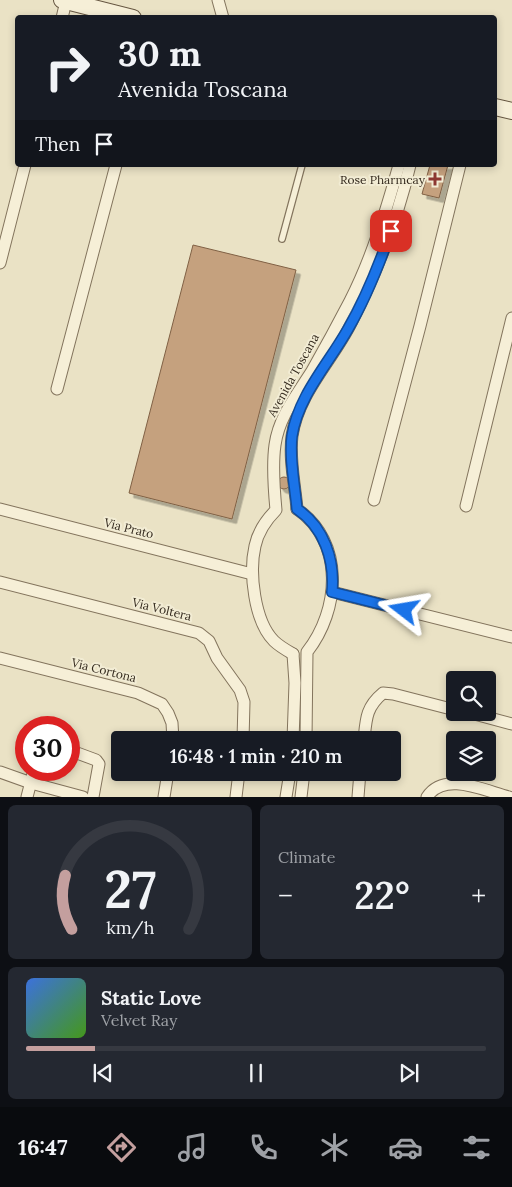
<!DOCTYPE html>
<html lang="en">
<head>
<meta charset="utf-8">
<style>
	:root { --surface:#171b24; --page:#242831; --text:#f1f3f6; --muted:#9ea1a6; --line:#363941; --accent:#c49f9e }
	body { margin:0; font-family:Lora,serif; background:var(--page); color:var(--text); height:100vh; display:flex; flex-direction:column; font-size:19px; white-space:nowrap }
	* { box-sizing:border-box; margin:0 }
	p { font-size:16px; color:var(--muted) }
	.icon { flex:none; width:28px; height:28px; fill:none; stroke:currentColor; stroke-width:2; stroke-linecap:round; stroke-linejoin:round }
	.map { position:relative; height:797px; overflow:hidden }
	.drawer { display:flex; flex-direction:column; gap:8px; padding:8px; background:#0d0f14; flex:1 }
	.drawer>* { flex:none }
	.hud { position:absolute; left:15px; top:15px; width:482px; height:152px; border-radius:5px; box-shadow:0 2px 8px #0003; background:#171b24; color:var(--text); overflow:hidden }
	.tools { position:absolute; left:446px; top:671px; display:grid; gap:10px }
	.tools a { display:grid; place-items:center; width:50px; height:50px; border-radius:5px; background:var(--surface); box-shadow:0 2px 8px #0003; font-size:25px }
	.speed { position:absolute; left:15px; top:716px; display:flex; gap:10px; font-size:25px; font-weight:700; text-align:center }
	.speed>* { display:grid; place-content:center; width:65px; height:65px; border-radius:50%; background:var(--surface); box-shadow:0 2px 8px #0003; line-height:1 }
	.speed .limit { border:8px solid #d22; background:#fff; color:#111 }
	.pin { position:absolute; display:grid; place-items:center; width:42px; height:42px; color:#fff; margin:-21px; border-radius:10px; box-shadow:0 2px 8px #0006 }
	.me { position:absolute; width:55px; margin:-28px; rotate:284deg; stroke-linejoin:round; filter:drop-shadow(0 0 4px #0008) }
	.turn { display:flex; align-items:center; gap:18px; height:105px; padding:0 20px; font-size:22px }
	.turn .icon { width:65px; height:65px; stroke-width:2.5 }
	.turn b { display:block; font-size:35px; line-height:42px }
	.then { display:flex; align-items:center; height:48px; padding:0 20px; background:#0003; gap:10px; font-size:19px }
	.big { font-size:38px; font-weight:600; line-height:1.1 }
	.drawer .card { flex:1; display:flex; flex-direction:column; justify-content:center; gap:8px; min-width:0; padding:0 18px; border-radius:8px; background:var(--page) }
	.drawer .dial { align-items:center; gap:0 }
	.dial svg { height:130px; overflow:visible; fill:none; stroke:var(--line); stroke-width:7; stroke-linecap:round; text-anchor:middle }
	.dial text { fill:var(--text); stroke:none }
	.song { display:flex; align-items:center; gap:15px }
	.cover { width:60px; height:60px; border-radius:8px; background:linear-gradient(135deg,hsl(220 70% 55%),hsl(100 70% 35%)) }
	.played { height:5px; border-radius:2px; background:linear-gradient(90deg,var(--accent) 15%,var(--line) 15%) }
	.keys { display:flex; justify-content:space-around; direction:ltr }
	.heat { display:flex; justify-content:space-between; align-items:center; font-size:28px; direction:ltr }
	.drawer .tiles { flex:1; display:grid; gap:8px; grid-template-columns:1fr 1fr }
	.card:last-child { grid-column:span 2 }
	.trip { position:absolute; left:111px; top:731px; width:290px; height:50px; border-radius:5px; background:var(--surface); box-shadow:0 2px 8px #0003; font-weight:600; line-height:50px; text-align:center }
	.dock { display:flex; height:80px; justify-content:space-around; align-items:center; background:#090b0e; color:var(--muted) }
	.dock .icon { width:35px; height:35px }
	.dock .current { color:var(--accent) }
	.dock b { font-size:22px; color:var(--text) }
	.map>svg:first-child { display:block }
</style>
</head>
<body>
<div class="map">
<svg width="512" height="797" viewBox="0 0 512 797">
	<defs>
		<filter id="shadow"><feDropShadow dx="4.5" dy="4.5" stdDeviation="0" flood-color="#0004"/></filter>
	</defs>
	<rect width="100%" height="100%" fill="#eae2c5"/>
	<!-- building -->
	<g fill="#c5a17e" stroke="#806145" filter="url(#shadow)">
		<polygon points="430,165 448,165 439,198 422,194"/>
		<polygon points="193,245 296,270 232,519 129,493"/>
		<circle cx="284" cy="483" r="6"/>
	</g>
	<g fill="none" stroke-linecap="round" stroke-linejoin="round">
		<!-- service casing -->
		<g stroke="#83745d" stroke-width="8">
			<polyline id="service" points="282,239 302,165"/>
		</g>
		<!-- minor casing -->
		<g stroke="#83745d" stroke-width="13">
			<g id="minor">
				<polyline points="218,0 223,18"/>
				<polyline points="62,18 66,1"/>
				<polyline points="0,263 25,165"/>
				<polyline points="57,389 116,165"/>
				<polyline points="374,500 420,326 460,165"/>
				<polyline points="466,506 512,318"/>
				<polyline points="0,509 252,574"/>
				<path d="M 297,509 C 295,485 289,460 292,436 C 298,394 331,362 350,325 C 376,274 397,221 410,165"/>
				<path d="M 297,509 C 345,542 340,610 307,652 L 306,740"/>
				<polyline points="0,582 199,633 209,641 217,658 240,690 244,702 243,740"/>
				<polyline points="332,592 512,637"/>
				<path d="M 293,654 C 286,650 279,646 274,641 C 254,621 249,572 255,546 C 258,532 266,520 276,510 C 274,489 272,466 275,445 C 279,416 297,395 312,371 C 325,348 338,324 350,301 C 372,258 386,211 399,165"/>
				<polyline points="293,654 295,683 293,740"/>
				<polyline points="0,658 138,693 162,704 168,713 172,723 173,740"/>
				<polyline points="467,712 512,724"/>
				<path d="M 364,740 C 366,719 366,707 383,693 L 393,694 L 455,710"/>
				<polyline points="69,750 96,760 99,764 93,797"/>
				<polyline points="0,772 31,783 83,797"/>
				<polyline points="27,797 34,770"/>
				<polyline points="164,797 168,772"/>
				<polyline points="236,797 239,772"/>
				<polyline points="286,797 290,772"/>
				<polyline points="301,797 304,772"/>
				<polyline points="358,797 360,772"/>
				<path d="M 427,797 C 444,771 483,790 509,797"/>
			</g>
		</g>
		<!-- secondary casing -->
		<g stroke="#655540" stroke-width="18">
			<g id="secondary">
				<polyline points="62,0 133,18"/>
				<polyline points="495,107 512,111"/>
			</g>
		</g>
		<!-- service -->
		<use href="#service" stroke="#f6efd7" stroke-width="5.5"/>
		<!-- minor -->
		<use href="#minor" stroke="#f6efd7" stroke-width="11"/>
		<!-- secondary -->
		<use href="#secondary" stroke="#f6efd7" stroke-width="16"/>
	</g>
	<g fill="none" stroke-linecap="round" stroke-linejoin="round">
		<!-- route casing -->
		<g stroke="#114b97" stroke-width="12">
			<path id="route" d="M 391,231 C 379,265 366,298 348,329 C 329,363 298,396 292,436 C 289,458 295,486 297,509 C 324,527 335,560 332,592 L 404,610"/>
		</g>
		<!-- route -->
		<use href="#route" stroke="#1a73e8" stroke-width="9"/>
	</g>
	<!-- markers -->
	<path fill="#8d3832" stroke="#f2ecd4" stroke-width="2" d="M432.5 171.5h5v5h5v5h-5v5h-5v-5h-5v-5h5z"/>
	<g text-anchor="middle" dominant-baseline="central" stroke-width="4" stroke-linejoin="round" paint-order="stroke">
		<!-- poi labels -->
		<g font-size="12" fill="#352b1f" stroke="#f2ecd4" text-anchor="end">
			<text x="425" y="179">Rose Pharmcay</text>
		</g>
		<!-- street labels -->
		<g font-size="12" fill="#352b1f" stroke="#f2ecd4">
			<text transform="translate(293 375) rotate(-61)">Avenida Toscana</text>
			<text transform="translate(129 528) rotate(14)">Via Prato</text>
			<text transform="translate(162 609) rotate(14)">Via Voltera</text>
			<text transform="translate(104 670) rotate(14)">Via Cortona</text>
		</g>
	</g>
</svg>
<div class="tools">
<a><svg class="icon" aria-label="search" viewBox="0 0 24 24"><circle cx="10" cy="10" r="6"/><path d="M15 15l6 6"/></svg></a>
<a><svg class="icon" aria-label="layers" viewBox="0 0 24 24"><path d="M12 4l9 5-9 5-9-5zM3 14l9 5 9-5"/></svg></a>
</div>
<div class="speed"><div class="limit">30</div></div>
<div class="pin" style="left:391px;top:231px;background:#d93025"><svg class="icon" aria-label="arrive" viewBox="0 0 24 24"><path d="M6 21V4h12l-3 4 3 4H6"/></svg></div>
<svg class="me" style="left:404px;top:610px" viewBox="-20 -20 40 40"><path d="M0-17L14 15 0 8-14 15z" fill="#1a73e8" stroke="#fff" stroke-width="4"/></svg>
<div class="trip">16:48 · 1 min · 210 m</div>
<div class="hud">
<div class="turn"><svg class="icon" aria-label="right" viewBox="0 0 24 24"><path d="M7 20v-9h11M14 6l5 5-5 5"/></svg><div><b>30 m</b>Avenida Toscana</div></div>
<div class="then">Then<svg class="icon" aria-label="arrive" viewBox="0 0 24 24"><path d="M6 21V4h12l-3 4 3 4H6"/></svg></div>
</div>
</div>
<section class="drawer">
<div class="tiles">
<div class="card dial"><svg viewBox="0 0 100 80">
<path d="M14 69A42 42 0 1 1 86 69"/>
<path d="M14 69A42 42 0 0 1 10 36" stroke="#c49f9e"/>
<text x="50" y="56" font-size="32" font-weight="700">27</text>
<text x="50" y="72" font-size="11">km/h</text>
</svg></div>
<div class="card"><p>Climate</p>
<div class="heat"><a>−</a><b class="big">22°</b><a>+</a></div>
</div>
<div class="card">
<div class="song"><i class="cover"></i><div><b>Static Love</b><p>Velvet Ray</p></div></div>
<div class="played"></div>
<div class="keys"><svg class="icon" aria-label="previous" viewBox="0 0 24 24"><path d="M18 5L8 12l10 7zM5 5v14"/></svg><svg class="icon" aria-label="pause" viewBox="0 0 24 24"><path d="M8 5v14M16 5v14"/></svg><svg class="icon" aria-label="next" viewBox="0 0 24 24"><path d="M6 5l10 7-10 7zM19 5v14"/></svg></div>
</div>
</div>
</section>
<nav class="dock">
<b>16:47</b>
<svg class="icon current" aria-label="directions" viewBox="0 0 24 24"><path d="M12 3l9 9-9 9-9-9zM9 14v-3h6M13 9l2 2-2 2"/></svg>
<svg class="icon" aria-label="music" viewBox="0 0 24 24"><path d="M9 18V5l10-2v13"/><circle cx="6" cy="18" r="3"/><circle cx="16" cy="16" r="3"/></svg>
<svg class="icon" aria-label="phone" viewBox="0 0 24 24"><path d="M5 4h4l2 5-3 2q2 4 5 5l2-3 5 2v4C11 20 4 13 5 4z"/></svg>
<svg class="icon" aria-label="climate" viewBox="0 0 24 24"><path d="M12 3v18M4 7l16 10M4 17L20 7"/></svg>
<svg class="icon" aria-label="car" viewBox="0 0 24 24"><path d="M5 17H2v-5l4-1 3-4h7l3 4 3 1v5h-3M9 17h6M6 11h13"/><circle cx="7" cy="17" r="2"/><circle cx="17" cy="17" r="2"/></svg>
<svg class="icon" aria-label="filters" viewBox="0 0 24 24"><path d="M4 7h16M4 17h16"/><circle cx="9" cy="7" r="2"/><circle cx="15" cy="17" r="2"/></svg>
</nav>
</body>
</html>
